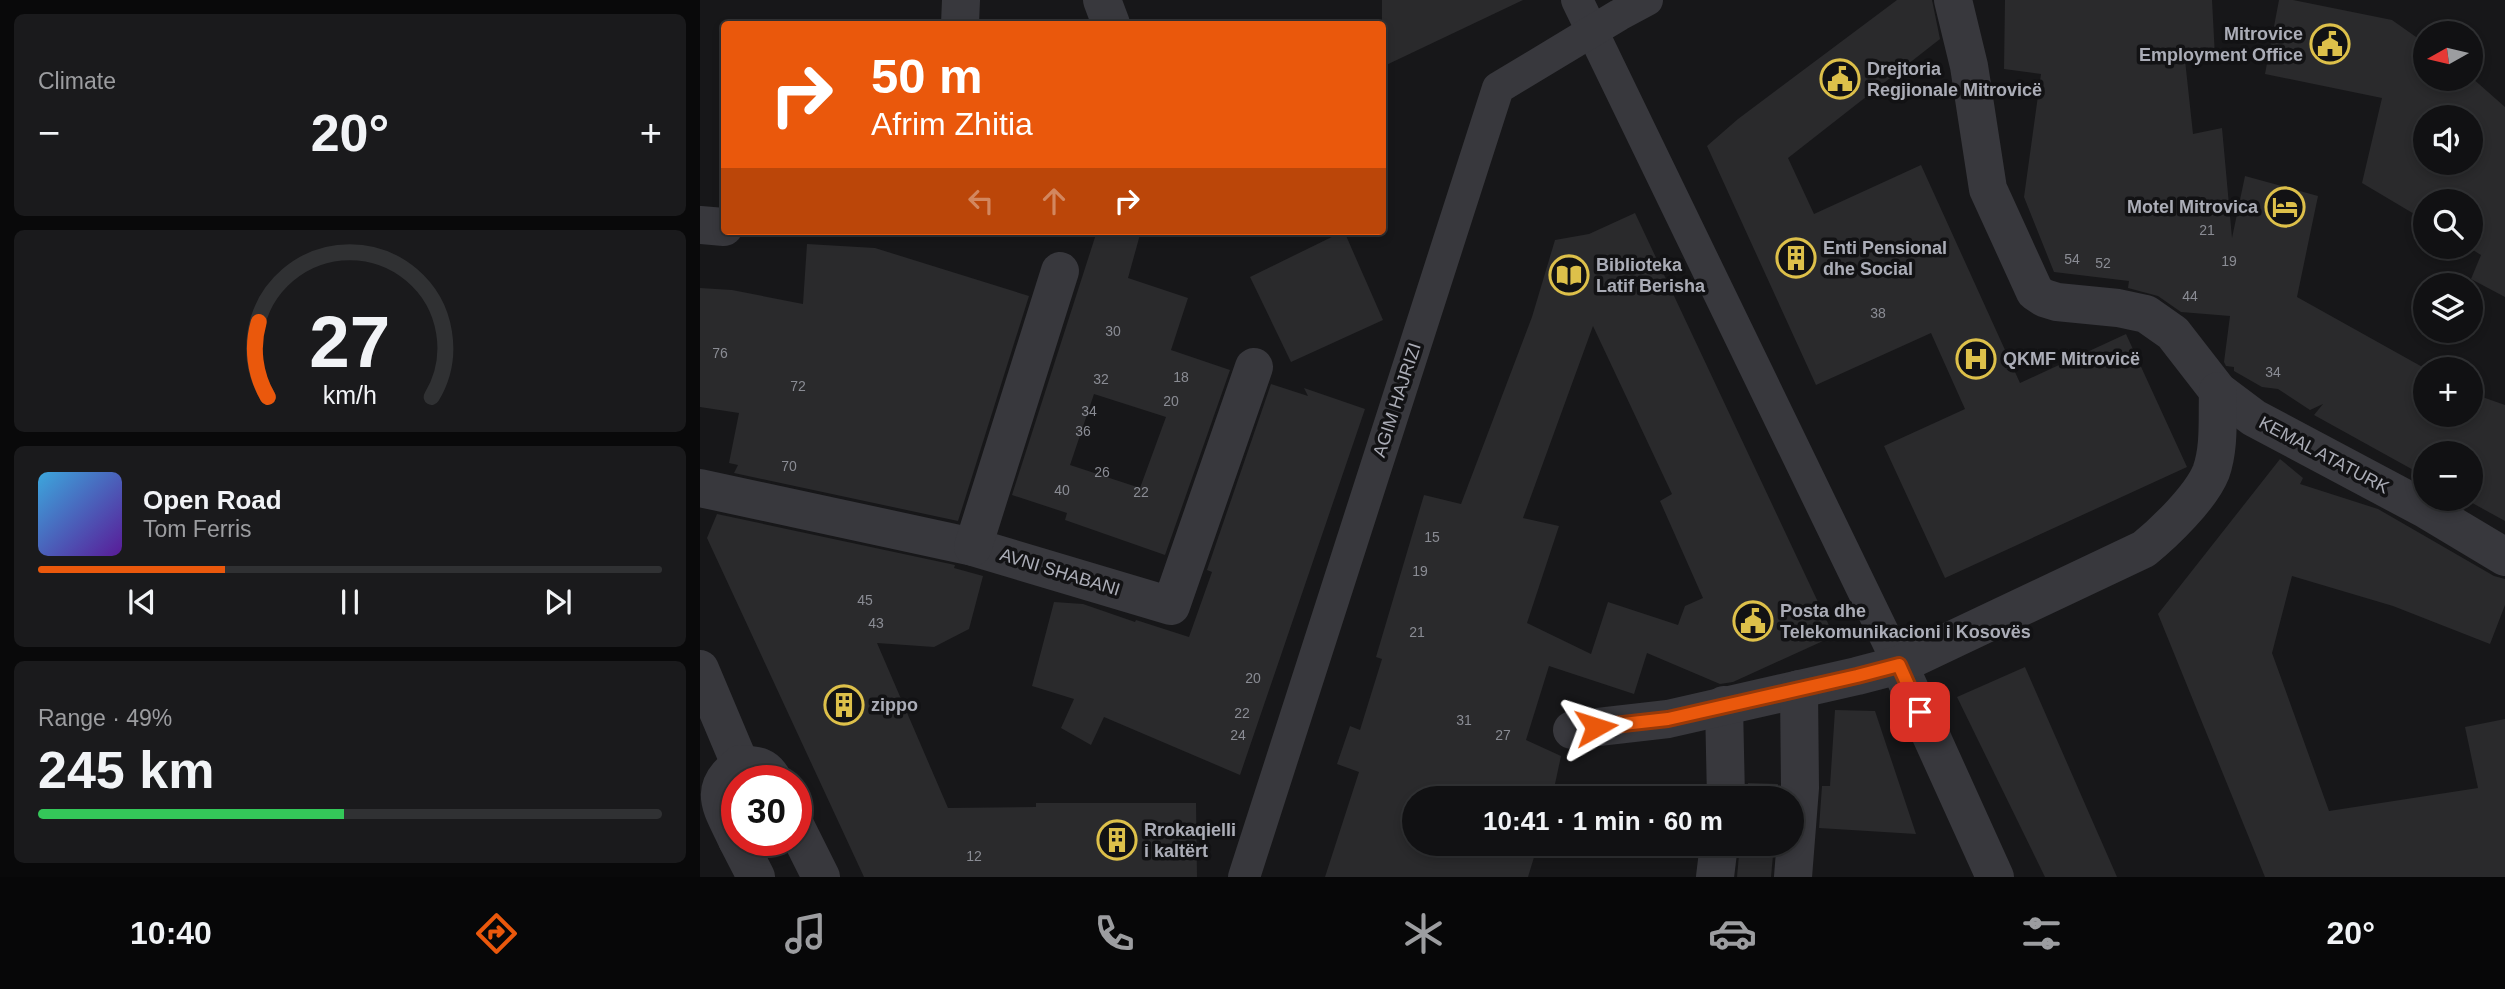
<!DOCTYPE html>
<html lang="en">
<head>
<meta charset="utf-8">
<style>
	:root { --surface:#111113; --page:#1a1a1c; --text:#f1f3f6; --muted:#9c9da0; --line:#303133; --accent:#ea580c }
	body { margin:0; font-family:Helvetica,sans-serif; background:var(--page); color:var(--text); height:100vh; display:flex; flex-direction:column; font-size:26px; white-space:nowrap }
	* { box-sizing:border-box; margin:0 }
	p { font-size:23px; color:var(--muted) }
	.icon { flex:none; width:38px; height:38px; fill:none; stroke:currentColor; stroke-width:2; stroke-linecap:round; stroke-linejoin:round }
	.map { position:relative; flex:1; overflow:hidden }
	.sheet { display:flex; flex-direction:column; gap:14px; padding:14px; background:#09090a; width:700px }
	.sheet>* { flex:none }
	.top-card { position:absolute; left:21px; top:21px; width:665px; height:214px; border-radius:7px; box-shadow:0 4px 10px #0003,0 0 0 2px var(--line); background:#ea580c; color:#fff; overflow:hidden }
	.needle { width:46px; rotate:262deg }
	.controls { position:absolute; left:1713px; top:21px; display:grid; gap:14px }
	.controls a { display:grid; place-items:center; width:70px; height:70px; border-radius:50%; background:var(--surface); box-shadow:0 4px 10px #0003,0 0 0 2px var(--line); font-size:35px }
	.speed { position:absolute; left:21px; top:765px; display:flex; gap:14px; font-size:35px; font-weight:700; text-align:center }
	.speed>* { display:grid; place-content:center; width:91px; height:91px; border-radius:50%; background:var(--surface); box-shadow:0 4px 10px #0003,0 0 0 2px var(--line); line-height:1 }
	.speed .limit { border:10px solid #d22; background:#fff; color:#111 }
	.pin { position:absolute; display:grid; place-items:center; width:60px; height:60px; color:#fff; margin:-30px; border-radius:14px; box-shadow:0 4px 10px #0006 }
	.me { position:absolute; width:77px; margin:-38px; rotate:84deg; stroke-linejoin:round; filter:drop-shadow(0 0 5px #0008) }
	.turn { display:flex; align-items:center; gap:24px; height:147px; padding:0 35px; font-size:32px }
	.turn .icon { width:91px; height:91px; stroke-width:2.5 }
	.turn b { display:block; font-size:49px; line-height:60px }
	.lanes { display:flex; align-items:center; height:66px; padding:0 35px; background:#0003; justify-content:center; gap:35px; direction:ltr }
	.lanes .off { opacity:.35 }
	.big { font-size:52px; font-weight:700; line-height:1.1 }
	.sheet .tile { flex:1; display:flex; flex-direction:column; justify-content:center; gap:10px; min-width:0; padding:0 24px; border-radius:10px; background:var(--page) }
	.sheet .dial { align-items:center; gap:0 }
	.dial svg { height:182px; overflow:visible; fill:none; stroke:var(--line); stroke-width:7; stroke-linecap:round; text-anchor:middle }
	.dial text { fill:var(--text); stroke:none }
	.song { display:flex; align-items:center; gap:21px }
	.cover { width:84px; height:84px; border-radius:10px; background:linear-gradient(135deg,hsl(200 70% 55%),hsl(270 70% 35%)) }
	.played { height:7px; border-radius:4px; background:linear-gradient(90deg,var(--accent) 30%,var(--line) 30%) }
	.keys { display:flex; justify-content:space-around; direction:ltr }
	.heat { display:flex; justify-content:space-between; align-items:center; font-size:38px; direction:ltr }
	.charge { height:10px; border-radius:5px; background:linear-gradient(90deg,#34c759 49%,var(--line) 0) }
	.trip { position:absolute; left:702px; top:786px; width:402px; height:70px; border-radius:35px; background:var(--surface); box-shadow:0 4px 10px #0003,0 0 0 2px var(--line); font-weight:700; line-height:70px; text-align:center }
	.tab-bar { display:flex; height:112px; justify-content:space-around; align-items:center; background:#070708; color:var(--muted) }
	.tab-bar .icon { width:49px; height:49px }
	.tab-bar .current { color:var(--accent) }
	.tab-bar b { font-size:32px; color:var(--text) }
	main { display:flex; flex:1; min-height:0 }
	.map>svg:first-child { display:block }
</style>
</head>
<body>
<main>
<section class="sheet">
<div class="tile"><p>Climate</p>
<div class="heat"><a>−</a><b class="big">20°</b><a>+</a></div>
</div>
<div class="tile dial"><svg viewBox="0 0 100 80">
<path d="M14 69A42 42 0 1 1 86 69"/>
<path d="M14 69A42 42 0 0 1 10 36" stroke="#ea580c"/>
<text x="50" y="56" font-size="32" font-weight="700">27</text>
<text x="50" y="72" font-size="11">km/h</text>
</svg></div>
<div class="tile">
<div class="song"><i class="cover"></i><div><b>Open Road</b><p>Tom Ferris</p></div></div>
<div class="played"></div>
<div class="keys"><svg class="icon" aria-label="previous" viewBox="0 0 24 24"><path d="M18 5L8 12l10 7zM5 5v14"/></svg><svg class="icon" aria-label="pause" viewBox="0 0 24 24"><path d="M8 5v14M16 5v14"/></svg><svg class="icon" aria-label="next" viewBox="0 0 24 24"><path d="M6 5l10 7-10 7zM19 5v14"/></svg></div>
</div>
<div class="tile"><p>Range · 49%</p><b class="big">245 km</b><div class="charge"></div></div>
</section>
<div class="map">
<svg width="1805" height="877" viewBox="0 0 1805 877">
	<rect width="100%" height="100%" fill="#171719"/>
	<!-- building -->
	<g fill="#2a2a2c" fill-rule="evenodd">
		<polygon points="682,0 823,0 682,67"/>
		<polygon points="1197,0 1232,0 1240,39 1088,158 1114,214 1221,165 1320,383 1426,334 1487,467 1245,578 1184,446 1265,409 1231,333 1116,385 1007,146 1038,119"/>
		<polygon points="1305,0 1512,0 1515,57 1485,60 1493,134 1522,128 1532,238 1545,176 1618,196 1597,297 1726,369 1726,415 1771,415 1771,393 1805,405 1805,521 1765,499 1771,499 1771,453 1726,453 1726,477 1614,415 1623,404 1610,410 1578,389 1562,387 1534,371 1534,367 1526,366 1524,362 1530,316 1481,312 1458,296 1428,288 1429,281 1354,272 1324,197 1341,74 1304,69"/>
		<path d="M 1579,0 L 1593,0 L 1692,20 L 1726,44 L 1726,79 L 1771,77 L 1805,107 L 1805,297 L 1771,279 L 1781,255 L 1768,247 L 1771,247 L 1771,201 L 1726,201 L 1726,221 L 1662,183 L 1682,98 L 1565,74 ZM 1726,117 L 1771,117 L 1771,163 L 1726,163 Z"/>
		<path d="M 935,213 L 1134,636 L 1033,682 L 1020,684 L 947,653 L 934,694 L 849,666 L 826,740 L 861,756 L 852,798 L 714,798 L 714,844 L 838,844 L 828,877 L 625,877 L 659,772 L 637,764 L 650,726 L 660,730 L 682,659 L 676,657 L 724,495 L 761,504 L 832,317 L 855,240 L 889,234 ZM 893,326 L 972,494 L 960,501 L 1003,598 L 985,606 L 978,625 L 908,602 L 891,654 L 827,623 L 859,526 L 823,518 Z"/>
		<path d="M 397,231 L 441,231 L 428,278 L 488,298 L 471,350 L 530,370 L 465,555 L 365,520 L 367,513 L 312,495 ZM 394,394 L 466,417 L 440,488 L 370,465 Z"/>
		<polygon points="644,231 683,320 591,362 550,277"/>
		<polygon points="107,244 175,248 329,296 258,521 34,473 38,465 29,463 39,413 0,407 0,288 32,290 103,304"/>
		<polygon points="571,384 608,396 604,388 665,409 540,775 404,717 391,745 361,728 374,699 332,686 354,602 383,604 435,622 436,620 489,637 512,572 507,570"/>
		<polygon points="1580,459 1603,478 1600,484 1678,509 1794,576 1805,579 1805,605 1790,644 1693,606 1592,576 1572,653 1629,811 1778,788 1765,727 1805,719 1805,877 1565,877 1458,614"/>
		<polygon points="17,514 255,565 254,568 283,576 269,629 234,647 177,643 248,808 336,807 336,803 496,803 497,877 164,877 7,538"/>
		<polygon points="1325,667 1417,877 1345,877 1257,697"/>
		<polygon points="1135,710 1175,711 1216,834 1119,828 1122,786 1130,786"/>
		<polygon points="1048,783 1078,784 1077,798 1048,798"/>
		<polygon points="1040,844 1074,844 1071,877 1037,877"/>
	</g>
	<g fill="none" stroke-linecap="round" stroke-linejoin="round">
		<!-- pedestrian -->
		<g stroke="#38383d" stroke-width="32">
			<polyline points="877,0 1199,665"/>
			<polyline points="544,877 798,88 919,15 947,0"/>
		</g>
		<!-- minor -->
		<g stroke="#38383d" stroke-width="38">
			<polyline points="402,0 411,24"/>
			<polyline points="1253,0 1269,66 1288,189 1335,292 1344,298 1357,302 1418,308 1446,314 1473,333 1518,391 1554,418 1725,509 1805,557"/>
			<polyline points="260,24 261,0"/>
			<polyline points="0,225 24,227"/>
			<polyline points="0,488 273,547 471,606 554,367"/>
			<polyline points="273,547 360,271"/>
			<polyline points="1199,665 1295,877"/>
			<polyline points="0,669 40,764"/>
			<polyline points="1024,705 1026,798"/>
			<path d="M 872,730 L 968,719 L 1157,676 L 1199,665 L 1444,549 C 1465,532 1501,497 1511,472 C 1520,447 1517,417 1518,391"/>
			<polyline points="96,827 121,877"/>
			<path d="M 37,840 C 22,807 6,790 40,764 C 56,765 66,765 73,780"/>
			<polyline points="37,840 56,877"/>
			<polyline points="1015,877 1019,844"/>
			<polyline points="1093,877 1100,788 1099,689"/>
		</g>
	</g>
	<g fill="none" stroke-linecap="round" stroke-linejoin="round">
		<!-- route casing -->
		<g stroke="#983908" stroke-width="18">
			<polyline id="route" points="896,727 968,719 1157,676 1199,665 1220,712"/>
		</g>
		<!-- route -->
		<use href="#route" stroke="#ea580c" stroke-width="12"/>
	</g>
	<!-- icons -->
	<defs>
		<g id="civic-ring" transform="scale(2.0125)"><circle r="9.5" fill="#121214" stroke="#ddc04a" stroke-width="1.5"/><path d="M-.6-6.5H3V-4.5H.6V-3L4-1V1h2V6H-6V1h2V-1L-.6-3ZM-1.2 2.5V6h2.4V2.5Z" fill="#ddc04a"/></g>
		<g id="hotel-ring" transform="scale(2.0125)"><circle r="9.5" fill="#121214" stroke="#ddc04a" stroke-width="1.5"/><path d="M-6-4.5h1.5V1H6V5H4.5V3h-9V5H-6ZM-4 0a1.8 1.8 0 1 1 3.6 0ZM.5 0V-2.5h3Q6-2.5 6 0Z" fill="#ddc04a"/></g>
		<g id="building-ring" transform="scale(2.0125)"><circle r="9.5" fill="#121214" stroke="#ddc04a" stroke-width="1.5"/><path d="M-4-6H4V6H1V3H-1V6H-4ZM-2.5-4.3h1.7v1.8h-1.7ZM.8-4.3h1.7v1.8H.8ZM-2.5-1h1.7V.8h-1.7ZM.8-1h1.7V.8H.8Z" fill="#ddc04a"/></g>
		<g id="library-ring" transform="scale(2.0125)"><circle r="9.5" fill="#121214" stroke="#ddc04a" stroke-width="1.5"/><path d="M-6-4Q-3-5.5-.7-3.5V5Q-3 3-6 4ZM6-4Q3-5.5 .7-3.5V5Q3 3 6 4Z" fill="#ddc04a"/></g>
		<g id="hospital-ring" transform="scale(2.0125)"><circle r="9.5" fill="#121214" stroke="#ddc04a" stroke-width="1.5"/><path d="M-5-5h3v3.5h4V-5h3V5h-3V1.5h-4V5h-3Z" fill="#ddc04a"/></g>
	</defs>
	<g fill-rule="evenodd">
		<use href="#civic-ring" x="1630" y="44"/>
		<use href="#civic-ring" x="1140" y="79"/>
		<use href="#hotel-ring" x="1585" y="207"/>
		<use href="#building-ring" x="1096" y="258"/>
		<use href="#library-ring" x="869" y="275"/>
		<use href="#hospital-ring" x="1276" y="359"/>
		<use href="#civic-ring" x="1053" y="621"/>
		<use href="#building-ring" x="144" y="705"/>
		<use href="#building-ring" x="417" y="840"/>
	</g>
	<g text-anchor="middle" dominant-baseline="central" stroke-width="7" stroke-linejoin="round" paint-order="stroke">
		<!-- number labels -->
		<g font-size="14" fill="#8a8c94">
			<text x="1507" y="230">21</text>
			<text x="1372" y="259">54</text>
			<text x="1529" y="261">19</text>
			<text x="1403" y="263">52</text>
			<text x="1490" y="296">44</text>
			<text x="1178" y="313">38</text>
			<text x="413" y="331">30</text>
			<text x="20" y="353">76</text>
			<text x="1573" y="372">34</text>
			<text x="481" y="377">18</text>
			<text x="401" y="379">32</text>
			<text x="98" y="386">72</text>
			<text x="471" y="401">20</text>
			<text x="389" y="411">34</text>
			<text x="383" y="431">36</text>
			<text x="89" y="466">70</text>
			<text x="402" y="472">26</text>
			<text x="362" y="490">40</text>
			<text x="441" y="492">22</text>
			<text x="732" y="537">15</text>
			<text x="720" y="571">19</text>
			<text x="165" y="600">45</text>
			<text x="176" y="623">43</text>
			<text x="717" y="632">21</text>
			<text x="553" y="678">20</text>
			<text x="542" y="713">22</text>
			<text x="764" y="720">31</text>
			<text x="538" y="735">24</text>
			<text x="803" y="735">27</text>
			<text x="274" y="856">12</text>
		</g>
		<!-- poi labels -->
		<g font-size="18" font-weight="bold" fill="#abadb7" stroke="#121214" text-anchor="start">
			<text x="1603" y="34" text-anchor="end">Mitrovice<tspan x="1603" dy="21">Employment Office</tspan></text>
			<text x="1167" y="69">Drejtoria<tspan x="1167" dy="21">Regjionale Mitrovicë</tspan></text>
			<text x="1558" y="207" text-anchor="end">Motel Mitrovica</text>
			<text x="1123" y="248">Enti Pensional<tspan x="1123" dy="21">dhe Social</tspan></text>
			<text x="896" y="265">Biblioteka<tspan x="896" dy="21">Latif Berisha</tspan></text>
			<text x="1303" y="359">QKMF Mitrovicë</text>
			<text x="1080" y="611">Posta dhe<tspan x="1080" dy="21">Telekomunikacioni i Kosovës</tspan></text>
			<text x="171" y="705">zippo</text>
			<text x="444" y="830">Rrokaqielli<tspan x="444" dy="21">i kaltërt</tspan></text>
		</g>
		<!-- street labels -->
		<g font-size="18" fill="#abadb7" stroke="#121214">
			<text transform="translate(697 400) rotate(-72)">AGIM HAJRIZI</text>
			<text transform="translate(1624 455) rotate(28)">KEMAL ATATURK</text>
			<text transform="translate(360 572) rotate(17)">AVNI SHABANI</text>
		</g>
	</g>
</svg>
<div class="controls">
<a><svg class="needle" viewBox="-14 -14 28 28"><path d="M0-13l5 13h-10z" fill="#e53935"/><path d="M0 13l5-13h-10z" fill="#9c9da0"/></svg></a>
<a><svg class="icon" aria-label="sound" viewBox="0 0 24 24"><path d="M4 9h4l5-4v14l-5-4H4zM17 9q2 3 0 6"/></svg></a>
<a><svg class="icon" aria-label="search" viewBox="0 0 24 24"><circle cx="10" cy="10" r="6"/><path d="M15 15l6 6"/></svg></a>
<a><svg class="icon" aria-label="layers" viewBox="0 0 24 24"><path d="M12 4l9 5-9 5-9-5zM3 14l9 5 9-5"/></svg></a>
<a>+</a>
<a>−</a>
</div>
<div class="speed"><div class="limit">30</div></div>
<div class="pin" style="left:1220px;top:712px;background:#d93025"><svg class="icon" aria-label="arrive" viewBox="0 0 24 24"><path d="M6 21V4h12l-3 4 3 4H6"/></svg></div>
<svg class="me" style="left:896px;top:727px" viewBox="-20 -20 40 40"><path d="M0-17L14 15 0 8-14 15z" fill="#ea580c" stroke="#fff" stroke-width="4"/></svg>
<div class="trip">10:41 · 1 min · 60 m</div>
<div class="top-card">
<div class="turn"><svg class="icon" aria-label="right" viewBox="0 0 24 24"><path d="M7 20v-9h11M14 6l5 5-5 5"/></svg><div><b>50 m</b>Afrim Zhitia</div></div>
<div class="lanes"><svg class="icon off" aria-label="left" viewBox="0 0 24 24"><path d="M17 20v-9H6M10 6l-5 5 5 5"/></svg><svg class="icon off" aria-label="ahead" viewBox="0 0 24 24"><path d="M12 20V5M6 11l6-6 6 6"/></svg><svg class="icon" aria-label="right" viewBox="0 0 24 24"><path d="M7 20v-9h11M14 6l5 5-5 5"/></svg></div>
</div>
</div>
</main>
<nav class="tab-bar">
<b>10:40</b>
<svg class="icon current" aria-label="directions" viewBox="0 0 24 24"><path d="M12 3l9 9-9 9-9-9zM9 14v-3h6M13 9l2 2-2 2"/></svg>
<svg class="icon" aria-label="music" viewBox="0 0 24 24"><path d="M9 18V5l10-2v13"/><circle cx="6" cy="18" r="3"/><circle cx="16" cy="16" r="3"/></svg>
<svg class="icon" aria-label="phone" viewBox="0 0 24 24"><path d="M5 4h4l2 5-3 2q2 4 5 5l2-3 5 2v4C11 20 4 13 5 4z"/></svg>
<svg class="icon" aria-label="climate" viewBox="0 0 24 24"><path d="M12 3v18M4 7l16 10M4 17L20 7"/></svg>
<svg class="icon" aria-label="car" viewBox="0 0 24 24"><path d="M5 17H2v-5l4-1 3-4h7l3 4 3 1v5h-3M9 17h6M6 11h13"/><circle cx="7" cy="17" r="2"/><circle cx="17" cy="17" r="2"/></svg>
<svg class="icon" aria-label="filters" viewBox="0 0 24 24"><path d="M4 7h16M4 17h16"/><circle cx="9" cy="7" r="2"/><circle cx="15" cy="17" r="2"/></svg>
<b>20°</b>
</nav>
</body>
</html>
